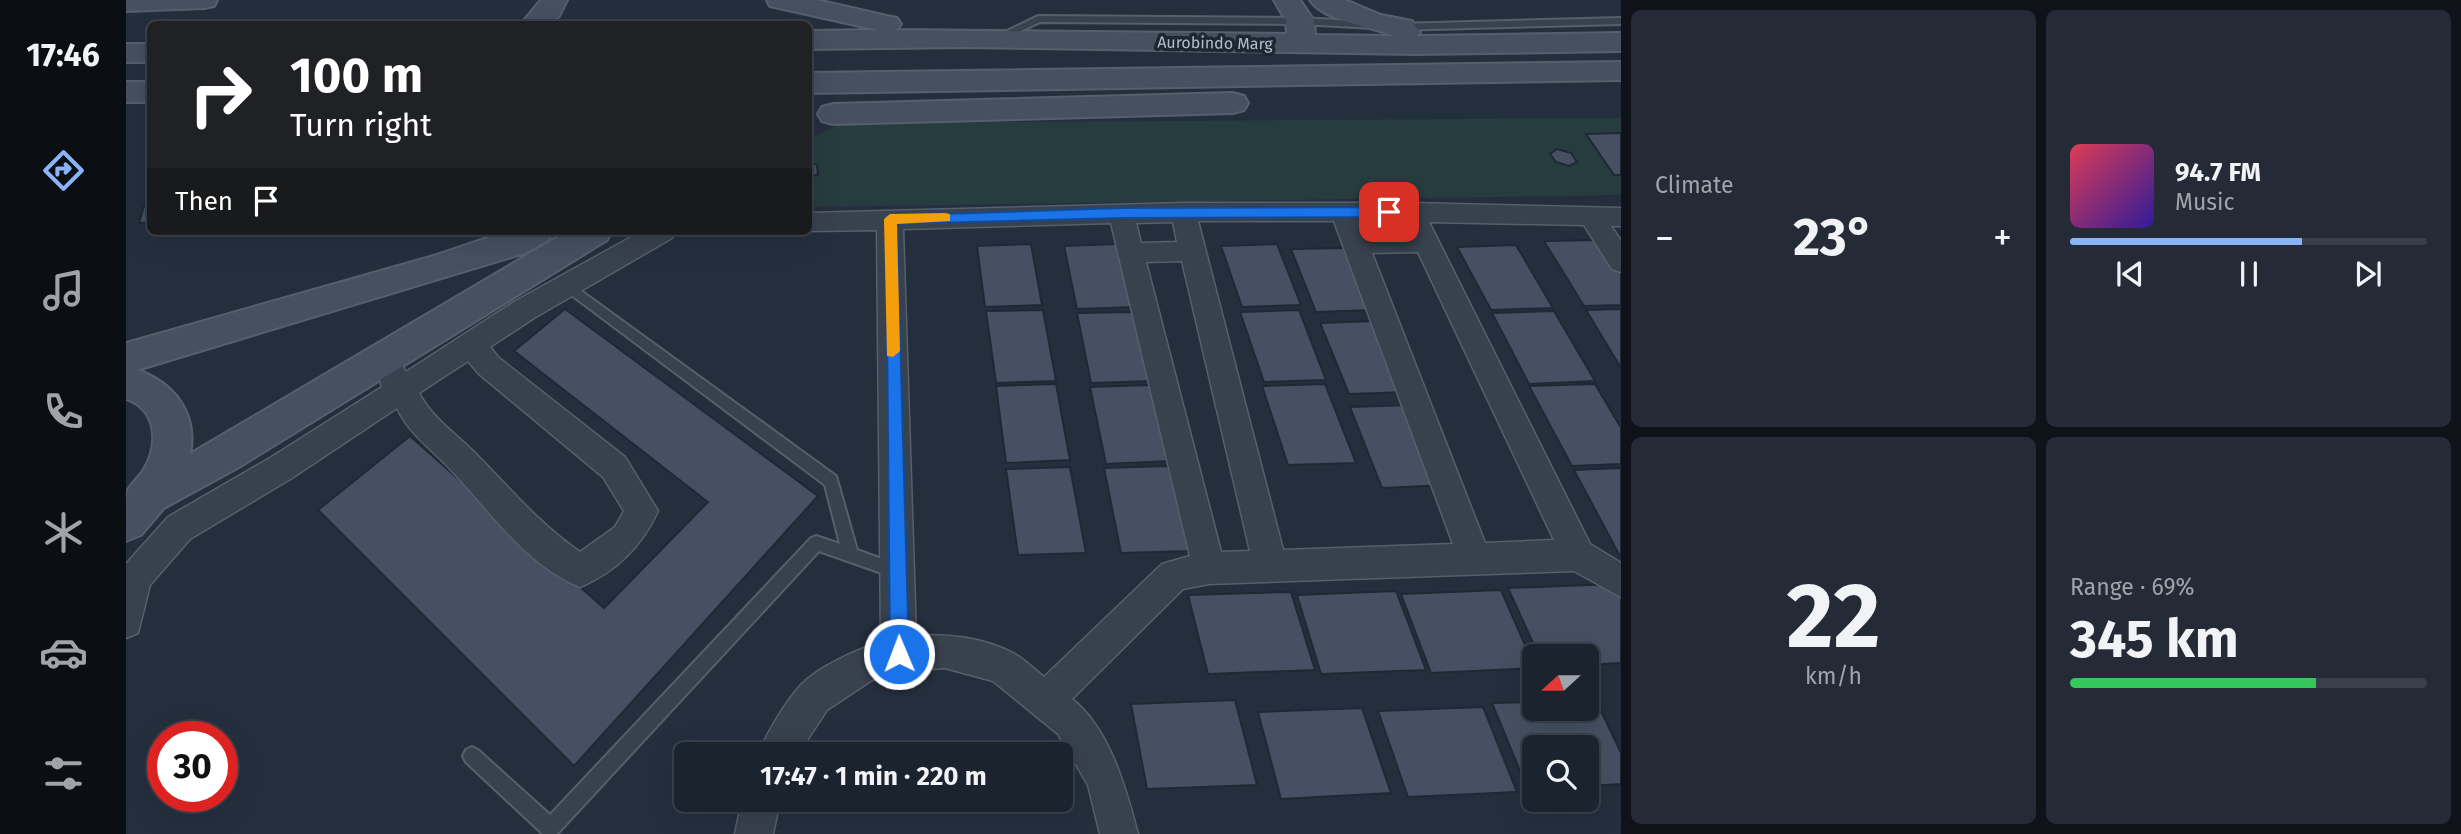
<!DOCTYPE html>
<html lang="en">
<head>
<meta charset="utf-8">
<style>
	:root { --surface:#1b232e; --page:#242b36; --text:#f1f3f6; --muted:#a0a4aa; --line:#39404a; --accent:#8ab4f8 }
	body { margin:0; font-family:"Fira Sans",sans-serif; background:var(--page); color:var(--text); height:100vh; display:flex; flex-direction:column; font-size:26px; white-space:nowrap }
	* { box-sizing:border-box; margin:0 }
	p { font-size:23px; color:var(--muted) }
	.icon { flex:none; width:38px; height:38px; fill:none; stroke:currentColor; stroke-width:2; stroke-linecap:round; stroke-linejoin:round }
	.map { position:relative; flex:1; overflow:hidden }
	.panel { display:flex; flex-direction:column; gap:10px; padding:10px; background:#0f1319; width:840px }
	.panel>* { flex:none }
	.banner { position:absolute; left:21px; top:21px; width:665px; height:214px; border-radius:10px; box-shadow:0 7px 28px #0002,0 0 0 2px var(--line); background:#202124; color:#fff; overflow:hidden }
	.needle { width:46px; rotate:249deg }
	.buttons { position:absolute; left:1396px; top:644px; display:grid; gap:14px }
	.buttons a { display:grid; place-items:center; width:77px; height:77px; border-radius:10px; background:var(--surface); box-shadow:0 7px 28px #0002,0 0 0 2px var(--line); font-size:35px }
	.speed { position:absolute; left:21px; top:721px; display:flex; gap:14px; font-size:35px; font-weight:700; text-align:center }
	.speed>* { display:grid; place-content:center; width:91px; height:91px; border-radius:50%; background:var(--surface); box-shadow:0 7px 28px #0002,0 0 0 2px var(--line); line-height:1 }
	.speed .limit { border:10px solid #d22; background:#fff; color:#111 }
	.pin { position:absolute; display:grid; place-items:center; width:60px; height:60px; color:#fff; margin:-30px; border-radius:14px; box-shadow:0 4px 10px #0006 }
	.me { position:absolute; width:77px; margin:-38px; rotate:359deg; stroke-linejoin:round; filter:drop-shadow(0 0 5px #0008) }
	.turn { display:flex; align-items:center; gap:24px; height:147px; padding:0 28px; font-size:32px }
	.turn .icon { width:91px; height:91px; stroke-width:2.5 }
	.turn b { display:block; font-size:49px; line-height:60px }
	.then { display:flex; align-items:center; height:66px; padding:0 28px; background:#0003; gap:14px; font-size:26px }
	.big { font-size:52px; font-weight:700; line-height:1.1 }
	.panel .tile { flex:1; display:flex; flex-direction:column; justify-content:center; gap:10px; min-width:0; padding:0 24px; border-radius:10px; background:var(--page) }
	.panel .dial { align-items:center; gap:0 }
	.dial b { font-size:91px; line-height:1 }
	.song { display:flex; align-items:center; gap:21px }
	.cover { width:84px; height:84px; border-radius:10px; background:linear-gradient(135deg,hsl(350 70% 55%),hsl(250 70% 35%)) }
	.played { height:7px; border-radius:4px; background:linear-gradient(90deg,var(--accent) 65%,var(--line) 65%) }
	.keys { display:flex; justify-content:space-around; direction:ltr }
	.heat { display:flex; justify-content:space-between; align-items:center; font-size:38px; direction:ltr }
	.charge { height:10px; border-radius:5px; background:linear-gradient(90deg,#34c759 69%,var(--line) 0) }
	.panel .tiles { flex:1; display:grid; gap:10px; grid-template-columns:repeat(2,1fr) }
	.trip { position:absolute; left:548px; top:742px; width:399px; height:70px; border-radius:10px; background:var(--surface); box-shadow:0 7px 28px #0002,0 0 0 2px var(--line); font-weight:700; line-height:70px; text-align:center }
	main { display:flex; flex:1; min-height:0 }
	.tab-bar { display:flex; flex-direction:column; width:126px; justify-content:space-around; align-items:center; background:#0b0e12; color:var(--muted) }
	.tab-bar .icon { width:49px; height:49px }
	.tab-bar .selected { color:var(--accent) }
	.tab-bar b { font-size:32px; color:var(--text) }
	.map>svg:first-child { display:block }
</style>
</head>
<body>
<main>
<nav class="tab-bar">
<b>17:46</b>
<svg class="icon selected" aria-label="directions" viewBox="0 0 24 24"><path d="M12 3l9 9-9 9-9-9zM9 14v-3h6M13 9l2 2-2 2"/></svg>
<svg class="icon" aria-label="music" viewBox="0 0 24 24"><path d="M9 18V5l10-2v13"/><circle cx="6" cy="18" r="3"/><circle cx="16" cy="16" r="3"/></svg>
<svg class="icon" aria-label="phone" viewBox="0 0 24 24"><path d="M5 4h4l2 5-3 2q2 4 5 5l2-3 5 2v4C11 20 4 13 5 4z"/></svg>
<svg class="icon" aria-label="climate" viewBox="0 0 24 24"><path d="M12 3v18M4 7l16 10M4 17L20 7"/></svg>
<svg class="icon" aria-label="car" viewBox="0 0 24 24"><path d="M5 17H2v-5l4-1 3-4h7l3 4 3 1v5h-3M9 17h6M6 11h13"/><circle cx="7" cy="17" r="2"/><circle cx="17" cy="17" r="2"/></svg>
<svg class="icon" aria-label="filters" viewBox="0 0 24 24"><path d="M4 7h16M4 17h16"/><circle cx="9" cy="7" r="2"/><circle cx="15" cy="17" r="2"/></svg>
</nav>
<div class="map">
<svg width="1495" height="834" viewBox="0 0 1495 834">
	<rect width="100%" height="100%" fill="#242f3e"/>
	<!-- green -->
	<polygon fill="#263c3f" points="1495,118 1495,195 683,207 683,139 716,123"/>
	<!-- building -->
	<g fill="#455162" stroke="#1f2835" stroke-width="2">
		<polygon points="1495,133 1495,175 1488,175 1460,134"/>
		<polygon points="1431,149 1445,153 1451,162 1443,166 1430,162 1424,154"/>
		<polygon points="682,162 691,165 692,174 682,178"/>
		<polygon points="24,186 24,222 13,223"/>
		<polygon points="1475,240 1495,271 1495,305 1458,306 1418,241"/>
		<polygon points="905,244 916,305 859,307 851,246"/>
		<polygon points="992,244 1008,307 951,309 938,246"/>
		<polygon points="1151,244 1175,305 1116,307 1095,246"/>
		<polygon points="1390,245 1427,308 1365,310 1331,247"/>
		<polygon points="1220,248 1247,310 1190,312 1165,249"/>
		<polygon points="439,309 692,496 448,766 192,510 284,436 478,608 582,502 388,351"/>
		<polygon points="1495,309 1495,368 1460,310"/>
		<polygon points="917,310 930,381 870,383 860,311"/>
		<polygon points="1173,310 1200,380 1138,382 1114,312"/>
		<polygon points="1428,311 1469,381 1403,384 1366,313"/>
		<polygon points="1008,312 1026,381 965,383 951,313"/>
		<polygon points="1251,321 1283,392 1223,394 1194,323"/>
		<polygon points="930,384 944,460 880,463 870,386"/>
		<polygon points="1199,384 1230,463 1162,465 1136,386"/>
		<polygon points="1469,384 1495,428 1495,464 1446,466 1403,386"/>
		<polygon points="1025,385 1045,461 980,464 964,387"/>
		<polygon points="1285,405 1320,485 1256,488 1224,407"/>
		<polygon points="1042,466 1064,551 995,553 978,468"/>
		<polygon points="944,467 960,553 892,555 880,469"/>
		<polygon points="1495,468 1495,558 1448,470"/>
		<polygon points="1490,584 1495,595 1495,663 1461,665 1461,656 1413,656 1382,588"/>
		<polygon points="1375,590 1409,668 1305,673 1275,594"/>
		<polygon points="1270,591 1300,670 1195,674 1171,595"/>
		<polygon points="1165,592 1189,670 1082,674 1062,595"/>
		<polygon points="1109,700 1131,785 1021,789 1005,704"/>
		<polygon points="1461,700 1470,700 1495,753 1495,784 1461,786 1461,747 1409,747 1409,788 1401,788 1366,703 1409,702 1409,709 1461,709"/>
		<polygon points="1357,707 1391,792 1282,797 1252,711"/>
		<polygon points="1236,708 1265,793 1155,799 1132,712"/>
	</g>
	<g fill="none" stroke-linecap="round" stroke-linejoin="round">
		<!-- lane casing -->
		<g stroke="#565f6c" stroke-width="4">
			<g id="lane">
				<polygon points="912,16 1174,18 1248,22 1253,25 1248,28 1174,24 914,22 876,40 872,41 867,38"/>
				<polygon points="1495,18 1495,24 1271,30 1266,27 1271,24"/>
				<polygon points="440,280 710,476 731,550 775,566 778,571 775,576 770,578 693,551 431,834 417,834 340,762 337,756 340,750 346,747 352,750 424,815 685,538 690,536 714,544 699,485 436,288 434,285"/>
			</g>
		</g>
		<!-- street casing -->
		<g stroke="#565f6c" stroke-width="3">
			<g id="street">
				<path d="M 1057,203 L 1286,203 L 1495,208 L 1495,226 L 1485,226 L 1495,241 L 1495,272 L 1486,269 L 1458,225 L 1303,222 L 1464,544 L 1495,563 L 1495,597 L 1448,571 L 1083,584 L 1057,589 L 946,699 C 984,729 1000,789 1012,834 L 974,834 L 962,785 L 932,734 L 867,681 L 819,668 L 773,671 L 746,680 L 701,710 L 672,754 L 633,754 C 640,734 660,701 675,685 C 692,667 732,649 755,642 L 751,230 L 682,231 L 682,213 ZM 1072,221 L 1208,221 L 1327,544 L 1157,550 ZM 1233,221 L 1278,221 L 1283,233 L 1238,234 ZM 1047,222 L 1051,242 L 1015,243 L 1010,223 ZM 985,223 L 1064,556 L 1036,564 L 918,677 C 908,669 898,659 887,653 C 858,638 821,633 790,636 L 777,229 ZM 1292,252 L 1428,540 L 1359,543 L 1246,253 ZM 1056,261 L 1124,551 L 1095,552 L 1020,262 Z"/>
				<path d="M 516,231 L 550,231 L 546,238 L 408,318 L 364,347 L 373,358 L 499,457 L 532,511 C 516,546 490,572 454,587 C 401,566 365,512 327,472 C 307,450 284,435 271,408 L 166,478 L 64,539 L 24,585 L 12,633 L 0,638 L 0,564 L 42,517 L 144,458 L 256,387 L 252,373 L 256,365 L 266,361 L 276,365 L 280,372 L 388,302 ZM 342,361 L 353,374 L 477,477 L 498,511 L 489,527 L 454,552 C 411,522 384,488 348,452 C 329,433 306,418 293,393 Z"/>
				<polygon points="616,800 654,800 647,834 609,834"/>
			</g>
		</g>
		<!-- secondary casing -->
		<g stroke="#565f6c" stroke-width="4">
			<g id="secondary">
				<polygon points="0,0 91,0 88,6 78,8 0,11"/>
				<polygon points="415,0 441,0 433,16 424,24 395,24"/>
				<path d="M 641,0 L 691,0 L 761,16 L 771,18 L 775,24 L 770,30 L 1161,34 L 1160,21 L 1148,0 L 1174,0 L 1188,21 L 1189,35 L 1268,36 C 1246,26 1199,22 1184,0 L 1219,0 L 1255,15 L 1286,21 L 1294,32 L 1291,36 L 1495,33 L 1495,51 L 1289,54 L 839,47 L 682,49 L 682,31 L 752,30 L 644,6 Z"/>
				<rect x="0" y="44" width="24" height="18"/>
				<polygon points="1495,62 1495,80 682,93 682,73"/>
				<rect x="0" y="82" width="24" height="20"/>
				<polygon points="1107,93 1118,96 1122,103 1118,110 1107,113 707,124 696,121 692,114 696,107 707,104"/>
				<path d="M 382,231 L 427,231 L 422,240 L 399,253 L 11,370 C 48,383 72,413 64,454 L 442,231 L 486,231 L 481,240 L 113,467 L 38,508 L 15,535 L 0,541 C 0,530 0,501 1,492 C 4,485 12,478 17,471 C 33,445 32,410 0,399 L 0,343 L 311,255 Z"/>
			</g>
		</g>
		<!-- lane -->
		<use href="#lane" fill="#38414e" fill-rule="evenodd"/>
		<!-- street -->
		<use href="#street" fill="#38414e" fill-rule="evenodd"/>
		<!-- secondary -->
		<use href="#secondary" fill="#465061" fill-rule="evenodd"/>
	</g>
	<!-- route -->
	<polygon fill="#1a73e8" stroke="#114b97" stroke-width="2" points="1263,207 1270,212 1263,217 995,218 771,224 783,654 780,661 773,664 767,661 764,654 760,216 995,208"/>
	<!-- slow -->
	<polygon fill="#f59e0b" points="819,213 824,214 824,221 771,224 774,351 767,357 761,356 758,219 764,214"/>
	<g text-anchor="middle" dominant-baseline="central" stroke-width="7" stroke-linejoin="round" paint-order="stroke">
		<!-- far-street labels -->
		<g font-size="16" fill="#b4bcc9" stroke="#1d2633">
			<text transform="translate(1089 43) rotate(1)">Aurobindo Marg</text>
		</g>
	</g>
</svg>
<div class="buttons">
<a><svg class="needle" viewBox="-14 -14 28 28"><path d="M0-13l5 13h-10z" fill="#e53935"/><path d="M0 13l5-13h-10z" fill="#a0a4aa"/></svg></a>
<a><svg class="icon" aria-label="search" viewBox="0 0 24 24"><circle cx="10" cy="10" r="6"/><path d="M15 15l6 6"/></svg></a>
</div>
<div class="speed"><div class="limit">30</div></div>
<div class="pin" style="left:1263px;top:212px;background:#d93025"><svg class="icon" aria-label="arrive" viewBox="0 0 24 24"><path d="M6 21V4h12l-3 4 3 4H6"/></svg></div>
<svg class="me" style="left:773px;top:654px" viewBox="-20 -20 40 40"><circle r="17" fill="#1a73e8" stroke="#fff" stroke-width="3"/><path d="M0-11L8 9 0 5-8 9z" fill="#fff"/></svg>
<div class="trip">17:47 · 1 min · 220 m</div>
<div class="banner">
<div class="turn"><svg class="icon" aria-label="right" viewBox="0 0 24 24"><path d="M7 20v-9h11M14 6l5 5-5 5"/></svg><div><b>100 m</b>Turn right</div></div>
<div class="then">Then<svg class="icon" aria-label="arrive" viewBox="0 0 24 24"><path d="M6 21V4h12l-3 4 3 4H6"/></svg></div>
</div>
</div>
<section class="panel">
<div class="tiles">
<div class="tile"><p>Climate</p>
<div class="heat"><a>−</a><b class="big">23°</b><a>+</a></div>
</div>
<div class="tile">
<div class="song"><i class="cover"></i><div><b>94.7 FM</b><p>Music</p></div></div>
<div class="played"></div>
<div class="keys"><svg class="icon" aria-label="previous" viewBox="0 0 24 24"><path d="M18 5L8 12l10 7zM5 5v14"/></svg><svg class="icon" aria-label="pause" viewBox="0 0 24 24"><path d="M8 5v14M16 5v14"/></svg><svg class="icon" aria-label="next" viewBox="0 0 24 24"><path d="M6 5l10 7-10 7zM19 5v14"/></svg></div>
</div>
<div class="tile dial"><b>22</b><p>km/h</p></div>
<div class="tile"><p>Range · 69%</p><b class="big">345 km</b><div class="charge"></div></div>
</div>
</section>
</main>
</body>
</html>
